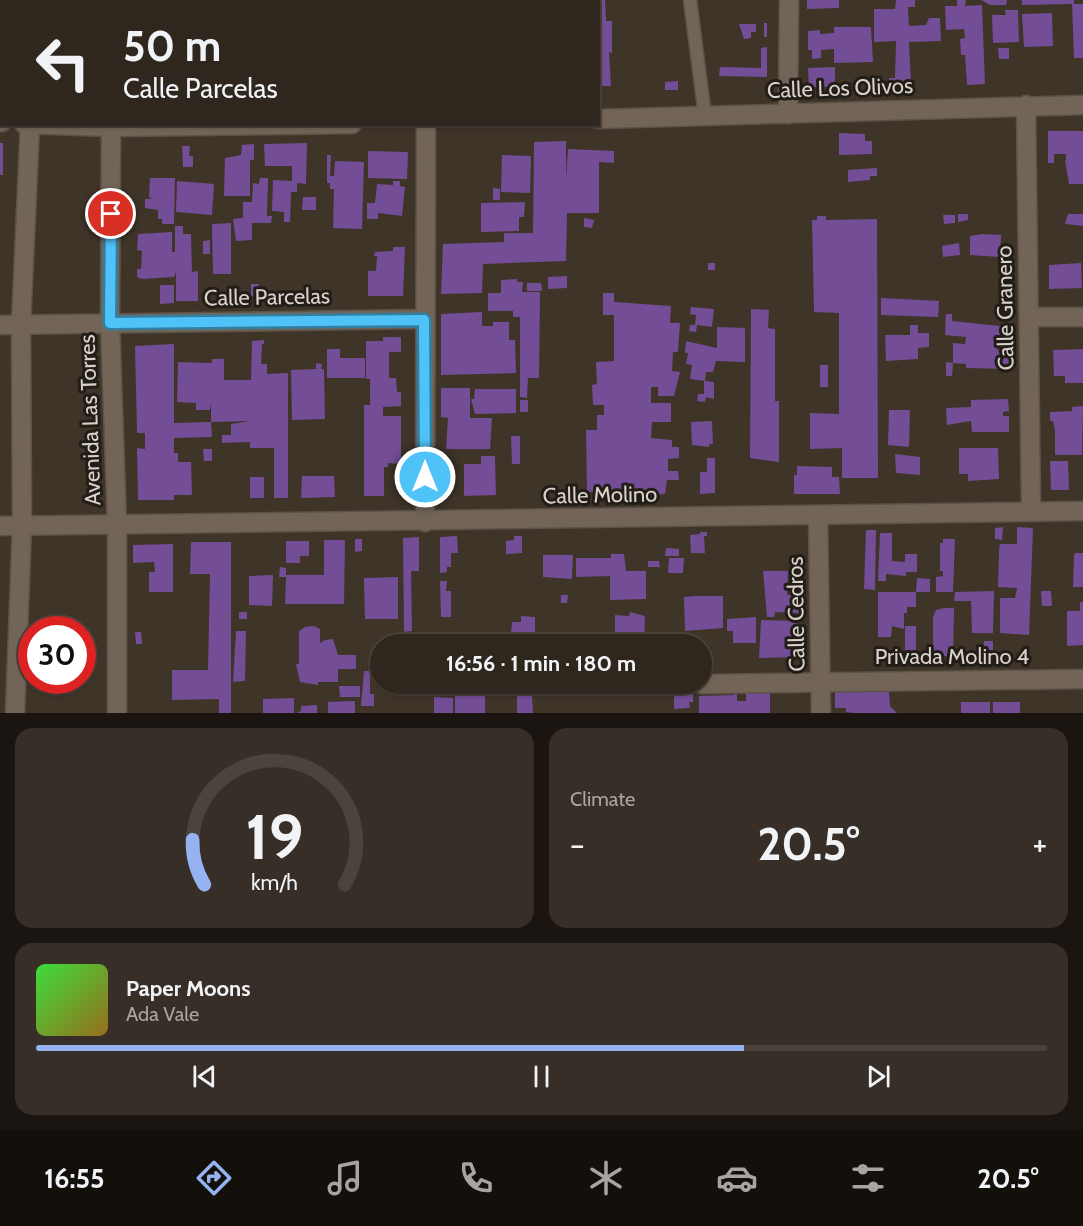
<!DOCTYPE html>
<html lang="en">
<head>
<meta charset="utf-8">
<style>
	:root { --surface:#2f271e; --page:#372f27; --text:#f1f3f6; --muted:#a7a5a4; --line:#4a443c; --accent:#95b2f1 }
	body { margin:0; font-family:Cabin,sans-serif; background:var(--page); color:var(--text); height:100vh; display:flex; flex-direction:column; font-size:22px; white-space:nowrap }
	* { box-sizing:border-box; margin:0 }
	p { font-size:20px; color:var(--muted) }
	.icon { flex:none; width:33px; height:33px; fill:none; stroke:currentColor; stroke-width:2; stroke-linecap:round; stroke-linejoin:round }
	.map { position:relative; height:713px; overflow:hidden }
	.drawer { display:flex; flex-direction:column; gap:15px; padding:15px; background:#1a1510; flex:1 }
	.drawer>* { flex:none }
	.banner { position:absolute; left:0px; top:0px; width:600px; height:126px; box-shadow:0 2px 4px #0004,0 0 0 2px var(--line); background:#2f271e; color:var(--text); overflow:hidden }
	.speed { position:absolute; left:18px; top:616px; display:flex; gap:12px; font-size:30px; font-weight:700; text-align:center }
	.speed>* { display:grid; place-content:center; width:78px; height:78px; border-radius:50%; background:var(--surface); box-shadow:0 2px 4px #0004,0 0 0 2px var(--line); line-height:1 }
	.speed .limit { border:9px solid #d22; background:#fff; color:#111 }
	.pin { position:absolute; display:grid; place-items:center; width:51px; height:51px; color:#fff; margin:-26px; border:3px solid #fff; border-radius:50%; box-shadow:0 2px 6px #0007 }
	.me { position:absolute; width:66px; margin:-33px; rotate:0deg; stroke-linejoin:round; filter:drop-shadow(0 0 4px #0008) }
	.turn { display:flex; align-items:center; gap:21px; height:126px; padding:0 24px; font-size:27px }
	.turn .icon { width:78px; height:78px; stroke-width:2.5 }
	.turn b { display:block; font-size:42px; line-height:51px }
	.big { font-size:45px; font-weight:700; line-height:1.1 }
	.drawer .widget { flex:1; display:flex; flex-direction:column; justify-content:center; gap:9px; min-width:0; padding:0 21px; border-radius:18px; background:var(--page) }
	.drawer .dial { align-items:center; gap:0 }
	.dial svg { height:156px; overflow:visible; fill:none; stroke:var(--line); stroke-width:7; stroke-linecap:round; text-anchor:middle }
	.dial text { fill:var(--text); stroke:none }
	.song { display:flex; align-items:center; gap:18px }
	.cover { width:72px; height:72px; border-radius:9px; background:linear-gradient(135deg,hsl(120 70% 55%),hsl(40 70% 35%)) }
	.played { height:6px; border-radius:3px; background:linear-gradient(90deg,var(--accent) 70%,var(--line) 70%) }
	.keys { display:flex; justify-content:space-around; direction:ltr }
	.heat { display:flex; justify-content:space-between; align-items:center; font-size:33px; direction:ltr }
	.drawer .tiles { flex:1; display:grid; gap:15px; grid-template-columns:1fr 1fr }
	.widget:last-child { grid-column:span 2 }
	.trip { position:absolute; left:370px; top:634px; width:342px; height:60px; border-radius:30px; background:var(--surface); box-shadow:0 2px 4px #0004,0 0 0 2px var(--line); font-weight:700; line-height:60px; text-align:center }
	.tabs { display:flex; height:96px; justify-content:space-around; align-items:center; background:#13100c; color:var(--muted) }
	.tabs .icon { width:42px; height:42px }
	.tabs .current { color:var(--accent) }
	.tabs b { font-size:27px; color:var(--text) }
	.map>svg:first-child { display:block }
</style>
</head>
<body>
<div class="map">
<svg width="1083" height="713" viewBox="0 0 1083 713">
	<rect width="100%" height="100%" fill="#3f3428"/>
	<!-- building -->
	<g fill="#734d95">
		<polygon points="598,0 605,0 606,21 612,21 612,53 609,52 611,86 598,86"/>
		<polygon points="807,0 839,0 839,8 807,9"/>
		<polygon points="896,0 915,0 915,7 908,7 909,26 926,25 929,18 940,18 941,41 909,42 911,82 889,86 889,78 895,78 896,41 874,42 874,9 895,9"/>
		<polygon points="957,0 966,0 965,6 982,5 985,84 967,85 965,55 961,55 960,39 965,38 964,29 946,30 945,6 957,6"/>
		<polygon points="981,0 1007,0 1006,5 990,5"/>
		<polygon points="1022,0 1074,0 1074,4 1083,4 1083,58 1074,58 1072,4 1022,5"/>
		<polygon points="1005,10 1018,10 1019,42 993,43 992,15 1006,15"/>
		<polygon points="1052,13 1053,46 1024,47 1022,14"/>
		<rect x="764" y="23" width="3" height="14"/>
		<polygon points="739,24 756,24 756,32 751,32 751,38 744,39"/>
		<polygon points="834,27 871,27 873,62 834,63 834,49 821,50 821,58 812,59 812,50 808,50 808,31 820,30 820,34 834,33"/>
		<polygon points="767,47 767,77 719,76 720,67 761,68 761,48"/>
		<polygon points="998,48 1009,48 1009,59 999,59"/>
		<polygon points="835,67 835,87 809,87 808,68"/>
		<polygon points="678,81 678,90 665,90 665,82"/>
		<polygon points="1048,131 1083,131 1083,184 1069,184 1065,160 1073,159 1066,160 1066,154 1054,154 1054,163 1048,163"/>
		<polygon points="839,133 865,134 865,141 872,141 872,154 839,155"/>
		<polygon points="566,141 566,179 568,149 614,151 614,163 599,162 599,213 567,213 566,261 483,264 482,293 441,294 443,244 504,242 504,233 533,233 534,142"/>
		<rect x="0" y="143" width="3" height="32"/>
		<polygon points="307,143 306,184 297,183 297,192 291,192 290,222 284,222 284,212 272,211 273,180 292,181 292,166 265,166 264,144"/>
		<polygon points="254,144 254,160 250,160 250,196 224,196 225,158 241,155 242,145"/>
		<polygon points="182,146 190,146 189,156 193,156 193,167 183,167"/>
		<polygon points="368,151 408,152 407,179 368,178"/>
		<polygon points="327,155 331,155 330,176 334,176 335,161 364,162 362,229 333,228 334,189 330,189 330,183 327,183"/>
		<polygon points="502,155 531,156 530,193 501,192"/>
		<polygon points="877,168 877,176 870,176 870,180 848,182 848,170"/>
		<polygon points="150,178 175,178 174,224 162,224 162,219 158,219 158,210 145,208 145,199 152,199 149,197"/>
		<polygon points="260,178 268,178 267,216 272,216 271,223 252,223 252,240 236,241 233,219 243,218 243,202 252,202 253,183 259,184"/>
		<polygon points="177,181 214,184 212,215 176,212"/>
		<polygon points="393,181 400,181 400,186 405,187 402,216 378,213 378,219 367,219 367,203 375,203 377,184 393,185"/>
		<polygon points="493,188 500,189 500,200 493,200"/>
		<polygon points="303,197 316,197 316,210 302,210"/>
		<polygon points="525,202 524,217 519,217 519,231 481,232 481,203"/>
		<polygon points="958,214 968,214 968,220 958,222"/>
		<polygon points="1068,214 1083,214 1083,226 1065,224"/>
		<polygon points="943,215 955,215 955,223 944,224"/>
		<polygon points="817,216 826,216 826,220 877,219 878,478 842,478 842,448 810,449 810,413 839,414 839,313 814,312 812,220 817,220"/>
		<polygon points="584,218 594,220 592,228 584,227"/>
		<polygon points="231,223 231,274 213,274 212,224"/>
		<polygon points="175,226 183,226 183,234 191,234 192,272 198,271 198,301 176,301 176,272 174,277 142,279 137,277 137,269 141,269 142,251 137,250 138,234 172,232 172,252 175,252"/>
		<polygon points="982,234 1001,235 1000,257 970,255 970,236"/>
		<polygon points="210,240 210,254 203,254 203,241"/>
		<polygon points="959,243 960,255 943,257 942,246"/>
		<polygon points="393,247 405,247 403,296 368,296 368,271 376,271 377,256 374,256 375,252 393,251"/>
		<rect x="708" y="263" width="7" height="7"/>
		<polygon points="1081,263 1082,288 1049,289 1049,265"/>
		<polygon points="567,276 567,288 548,289 548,277"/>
		<polygon points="517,279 517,282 523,282 522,292 540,292 539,378 528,378 527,398 520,397 520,317 513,317 513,311 488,311 488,293 501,293 501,280"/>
		<polygon points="527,283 541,283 542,291 527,291"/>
		<polygon points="251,284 259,284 257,297 251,296 251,302 241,302 241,294 251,294"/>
		<polygon points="160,285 174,285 174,303 160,304"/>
		<polygon points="603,293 614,293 614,302 671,306 670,323 680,323 678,352 673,352 672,371 680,372 674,396 658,396 658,387 651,387 651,403 671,403 671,422 652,422 651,438 672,440 672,447 679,447 679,458 668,459 668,471 678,471 679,480 667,480 665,494 613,496 613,491 587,492 586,430 597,430 597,415 604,415 604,405 593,405 592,385 597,384 596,362 614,361 614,315 603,315"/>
		<polygon points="881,298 939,301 938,317 881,315"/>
		<polygon points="691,307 714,309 712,327 697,325 696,332 689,331 690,325 695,325 696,315 690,314"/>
		<polygon points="751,309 769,310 768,328 775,329 775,401 779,401 779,462 750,458"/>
		<polygon points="482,312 482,326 493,326 493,322 509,322 509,340 515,340 516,373 441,375 441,314"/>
		<polygon points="946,314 952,314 952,321 1010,327 1011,339 998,339 996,345 999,352 1011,353 1011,369 966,368 966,364 953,363 952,376 946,376 946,362 953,363 953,343 965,344 966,337 945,335"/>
		<polygon points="910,325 918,325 918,333 929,333 929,347 918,348 918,359 886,361 885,335 910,335"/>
		<polygon points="717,327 745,328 745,362 716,361 713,372 706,372 705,381 690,379 692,365 686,364 688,353 685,353 686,341 717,348"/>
		<polygon points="383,337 401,337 401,352 389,352 389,378 396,378 397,392 401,392 401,406 383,407 383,416 401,416 401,464 388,463 388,467 384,467 384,496 364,496 364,405 370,405 370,379 366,379 366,341 383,341"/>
		<polygon points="264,340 264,344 262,344 261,364 267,364 267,374 288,373 288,498 274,498 274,448 250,448 250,442 222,443 222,435 231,435 231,424 250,421 211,422 211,403 210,410 196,410 196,403 177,402 178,362 212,363 212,359 224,359 224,380 251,380 252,341"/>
		<polygon points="174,344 174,423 211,422 212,437 174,438 174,453 178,453 178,462 191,462 192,495 174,495 174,500 138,500 137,448 145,449 145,433 137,433 135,346"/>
		<polygon points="327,349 340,349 340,358 365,358 365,378 327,378"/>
		<polygon points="1083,349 1083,383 1065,383 1065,376 1054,376 1053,350"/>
		<polygon points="316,363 322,364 321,369 324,369 325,419 292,420 291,370 316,369"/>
		<rect x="820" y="365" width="8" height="22"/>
		<polygon points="704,381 714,382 714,399 706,397 705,402 697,401 698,394 704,394"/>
		<polygon points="441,388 470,388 470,418 492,418 490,449 446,449 448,418 441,417"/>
		<polygon points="475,389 516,389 516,413 475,414 471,399 474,399"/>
		<polygon points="1008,399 1009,411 1003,412 1003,416 1009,416 1009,432 972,432 971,421 947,425 946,408 971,407 971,400"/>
		<rect x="520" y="400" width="8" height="12"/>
		<polygon points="1083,406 1082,455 1055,455 1055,431 1053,421 1050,421 1050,412 1072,411 1072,407"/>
		<polygon points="889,410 910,410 909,447 888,445"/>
		<polygon points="712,421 713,444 709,444 709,447 692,445 691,422"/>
		<polygon points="511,436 520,436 520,464 512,464"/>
		<polygon points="959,448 998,448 999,479 968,481 968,474 959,474"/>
		<polygon points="203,449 212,449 212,461 204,461"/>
		<polygon points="895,454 920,457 920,475 896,473"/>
		<polygon points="481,456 495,456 496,495 464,496 464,464 481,464"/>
		<polygon points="707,458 715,458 715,493 700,494 700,472 707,472"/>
		<polygon points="1050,461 1068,461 1069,490 1051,490"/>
		<polygon points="797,466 832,467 832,477 839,477 840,494 794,494 794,475 797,475"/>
		<polygon points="302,476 334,476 335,497 301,498"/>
		<rect x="250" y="477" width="14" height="21"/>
		<polygon points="1003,527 1002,540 995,539 995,528"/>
		<polygon points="1017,527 1033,528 1029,635 1000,633 1000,598 1015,598 1017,588 998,587 999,551 1000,544 1017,544"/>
		<polygon points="866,530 876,530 875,590 864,589"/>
		<polygon points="700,532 707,532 707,536 704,536 705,553 691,553 690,535 700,534"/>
		<polygon points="880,533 892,533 892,561 905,562 905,554 917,554 917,572 906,572 906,576 886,574 886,581 878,581"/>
		<polygon points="457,536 458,553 451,553 451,567 447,567 447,572 440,573 440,537"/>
		<polygon points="514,536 522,536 522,553 506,554 506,541 514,540"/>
		<polygon points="419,537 419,571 411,571 412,631 404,632 403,538"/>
		<polygon points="355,539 362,539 362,551 355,552"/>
		<polygon points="943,539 955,539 953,592 936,592 936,577 943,576 943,571 940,571 940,543 943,543"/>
		<polygon points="324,540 345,540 344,604 285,604 286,577 279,577 280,567 286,568 286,575 324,575"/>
		<polygon points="286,541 309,541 309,556 300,556 300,563 286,563"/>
		<polygon points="191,542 231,542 231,713 219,713 219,699 172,700 172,670 208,670 210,574 190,574"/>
		<polygon points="173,544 173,592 149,592 149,572 155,572 154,562 133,563 133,545"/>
		<polygon points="666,548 679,549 679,556 665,556"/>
		<polygon points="1076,553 1083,553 1083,587 1073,587 1074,555"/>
		<polygon points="611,554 624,554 626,571 646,571 646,599 610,600 610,576 576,577 576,558 611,558"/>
		<polygon points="543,555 573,555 572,579 543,577"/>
		<polygon points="669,558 684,558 683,573 668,573"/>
		<polygon points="648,561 659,561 660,567 648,567"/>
		<polygon points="763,571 788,571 787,595 799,594 799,613 775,612 774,617 767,617"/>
		<polygon points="273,575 272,606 249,605 249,576"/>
		<polygon points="398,577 398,619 365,619 364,578"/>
		<polygon points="917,578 930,579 930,592 916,592"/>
		<polygon points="440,581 447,581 446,591 451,591 451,617 441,617"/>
		<polygon points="799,583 799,590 789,591 789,584"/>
		<polygon points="994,591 993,633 972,633 971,601 954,601 955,592"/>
		<polygon points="1041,591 1051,591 1052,606 1042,606"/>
		<polygon points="878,592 916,592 916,607 907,607 907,613 904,613 904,629 892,626 891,637 878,637"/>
		<polygon points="561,595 568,595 567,603 561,603"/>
		<polygon points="696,596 723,596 723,628 685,631 684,597"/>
		<polygon points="1080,602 1083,602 1083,645 1067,646 1067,611 1080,611"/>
		<polygon points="944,608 954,608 953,656 933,656 933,617 936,610"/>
		<rect x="239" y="612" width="8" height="7"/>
		<polygon points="630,612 645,616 644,645 615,645 615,615 629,616"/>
		<polygon points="521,616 535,617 535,633 539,633 540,640 536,641 536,645 510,645 512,622 521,622"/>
		<polygon points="756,617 756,643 733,643 733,631 727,631 727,619"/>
		<polygon points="761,620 798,621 797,657 759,658"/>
		<polygon points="314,626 320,629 320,643 325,640 333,639 338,655 356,655 356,669 338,669 338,682 318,682 318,685 300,682 296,664 299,664 299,631 305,627"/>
		<polygon points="905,626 916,626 916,656 905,657"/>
		<polygon points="236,631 246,631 245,681 233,682"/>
		<polygon points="135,632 141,632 142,644 136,644"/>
		<polygon points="557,638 571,638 571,645 556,645"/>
		<rect x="984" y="641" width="9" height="14"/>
		<polygon points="364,671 370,671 370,694 374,694 374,706 361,706"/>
		<polygon points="441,684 499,684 505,687 505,684 570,684 570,695 532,695 533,713 517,713 517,695 485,696 485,713 455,713 455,696 441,695"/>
		<polygon points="339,686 360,686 360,697 340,697"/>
		<polygon points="889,690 890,706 897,713 854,713 846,712 846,708 835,708 835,691"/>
		<polygon points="746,691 770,691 770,713 699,713 699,696 734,695 734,692 737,692 737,701 746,701"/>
		<polygon points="693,693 693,702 689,702 690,708 674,709 674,694"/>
		<polygon points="434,697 453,698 453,713 434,713"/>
		<polygon points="294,698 294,713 263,713 263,699"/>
		<polygon points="355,701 355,713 328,713 328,702"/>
		<rect x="961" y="702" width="29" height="11"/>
		<rect x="993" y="702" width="27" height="11"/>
		<polygon points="317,705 317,713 296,713 301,711 301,706"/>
	</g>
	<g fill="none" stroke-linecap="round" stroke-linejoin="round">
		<!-- lane casing -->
		<g stroke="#5c5248" stroke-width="15">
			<polyline id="lane" points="690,0 705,116"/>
		</g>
		<!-- street casing -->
		<g stroke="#5c5248" stroke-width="21">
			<g id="street">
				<polyline points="111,0 111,2"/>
				<polyline points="30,2 30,0"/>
				<polyline points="1026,105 1031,511"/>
				<polyline points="788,114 789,0"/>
				<polyline points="111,124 110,323 117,524 117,713"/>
				<polyline points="1030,317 1083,317"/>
				<polyline points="0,325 424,319"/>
				<polyline points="818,515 821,713"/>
				<polyline points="425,522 426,124"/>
				<polyline points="0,526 1083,511"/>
				<polyline points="702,684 1083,679"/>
				<polyline points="653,685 685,684"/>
				<polyline points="15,713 22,525 21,325 30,124"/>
			</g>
		</g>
		<!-- secondary casing -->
		<g stroke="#5c5248" stroke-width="21">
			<g id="secondary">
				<polyline points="598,119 1083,105"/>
				<polyline points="0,122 2,122"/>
				<polyline points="24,124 111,127 352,124"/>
			</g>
		</g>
		<!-- lane -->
		<use href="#lane" stroke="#726558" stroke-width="12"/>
		<!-- street -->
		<use href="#street" stroke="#726558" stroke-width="18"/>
		<!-- secondary -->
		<use href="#secondary" stroke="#726558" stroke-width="18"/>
	</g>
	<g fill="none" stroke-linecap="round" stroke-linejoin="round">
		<!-- route casing -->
		<g stroke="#337fa1" stroke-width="15">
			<polyline id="route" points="111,214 110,323 424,320 425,477"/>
		</g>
		<!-- route -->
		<use href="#route" stroke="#4fc3f7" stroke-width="10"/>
	</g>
	<g text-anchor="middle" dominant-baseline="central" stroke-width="6" stroke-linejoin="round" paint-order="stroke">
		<!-- street labels -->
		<g font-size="22" fill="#d9d2cb" stroke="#221d17">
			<text transform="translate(840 88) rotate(-2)">Calle Los Olivos</text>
			<text transform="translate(267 297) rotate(-1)">Calle Parcelas</text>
			<text transform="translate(1005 308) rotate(-91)">Calle Granero</text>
			<text transform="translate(90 420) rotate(-92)">Avenida Las Torres</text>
			<text transform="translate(600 495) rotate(-1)">Calle Molino</text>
			<text transform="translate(796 614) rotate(-91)">Calle Cedros</text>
			<text x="952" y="656">Privada Molino 4</text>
		</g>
	</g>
</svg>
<div class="speed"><div class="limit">30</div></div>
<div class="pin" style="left:111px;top:214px;background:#d93025"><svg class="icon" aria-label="arrive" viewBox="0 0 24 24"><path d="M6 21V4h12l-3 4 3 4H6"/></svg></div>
<svg class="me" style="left:425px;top:477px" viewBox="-20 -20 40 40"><circle r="17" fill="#4fc3f7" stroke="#fff" stroke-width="3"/><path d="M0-11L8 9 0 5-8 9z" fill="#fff"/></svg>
<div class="trip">16:56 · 1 min · 180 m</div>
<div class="banner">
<div class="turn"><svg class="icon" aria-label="left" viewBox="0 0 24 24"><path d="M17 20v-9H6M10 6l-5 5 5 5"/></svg><div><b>50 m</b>Calle Parcelas</div></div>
</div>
</div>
<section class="drawer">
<div class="tiles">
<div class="widget dial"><svg viewBox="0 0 100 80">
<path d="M14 69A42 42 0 1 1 86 69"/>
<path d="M14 69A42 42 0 0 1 8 46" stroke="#95b2f1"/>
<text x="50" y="56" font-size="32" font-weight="700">19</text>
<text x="50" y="72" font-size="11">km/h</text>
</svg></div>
<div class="widget"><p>Climate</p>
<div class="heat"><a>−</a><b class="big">20.5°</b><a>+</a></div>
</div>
<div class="widget">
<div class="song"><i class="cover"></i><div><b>Paper Moons</b><p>Ada Vale</p></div></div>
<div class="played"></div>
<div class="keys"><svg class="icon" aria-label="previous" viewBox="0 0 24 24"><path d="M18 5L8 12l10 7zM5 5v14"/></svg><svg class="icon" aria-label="pause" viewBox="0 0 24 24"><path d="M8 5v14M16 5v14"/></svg><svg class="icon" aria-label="next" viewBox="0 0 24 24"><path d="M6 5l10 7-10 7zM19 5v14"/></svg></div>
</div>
</div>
</section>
<nav class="tabs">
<b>16:55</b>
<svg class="icon current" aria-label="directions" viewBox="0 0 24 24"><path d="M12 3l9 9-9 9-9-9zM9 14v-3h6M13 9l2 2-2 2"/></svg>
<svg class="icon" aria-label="music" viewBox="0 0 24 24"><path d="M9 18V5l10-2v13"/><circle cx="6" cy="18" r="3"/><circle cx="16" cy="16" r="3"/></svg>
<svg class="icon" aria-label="phone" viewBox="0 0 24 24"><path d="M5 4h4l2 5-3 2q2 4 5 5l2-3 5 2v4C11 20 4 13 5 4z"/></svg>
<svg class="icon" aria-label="climate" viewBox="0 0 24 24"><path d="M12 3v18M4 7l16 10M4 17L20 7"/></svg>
<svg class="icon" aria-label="car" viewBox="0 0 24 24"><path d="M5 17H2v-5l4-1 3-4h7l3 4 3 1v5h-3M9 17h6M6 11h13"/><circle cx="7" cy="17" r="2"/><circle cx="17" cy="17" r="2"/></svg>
<svg class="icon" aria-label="filters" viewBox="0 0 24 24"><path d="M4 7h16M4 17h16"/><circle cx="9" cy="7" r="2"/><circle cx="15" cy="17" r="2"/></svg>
<b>20.5°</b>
</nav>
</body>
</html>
